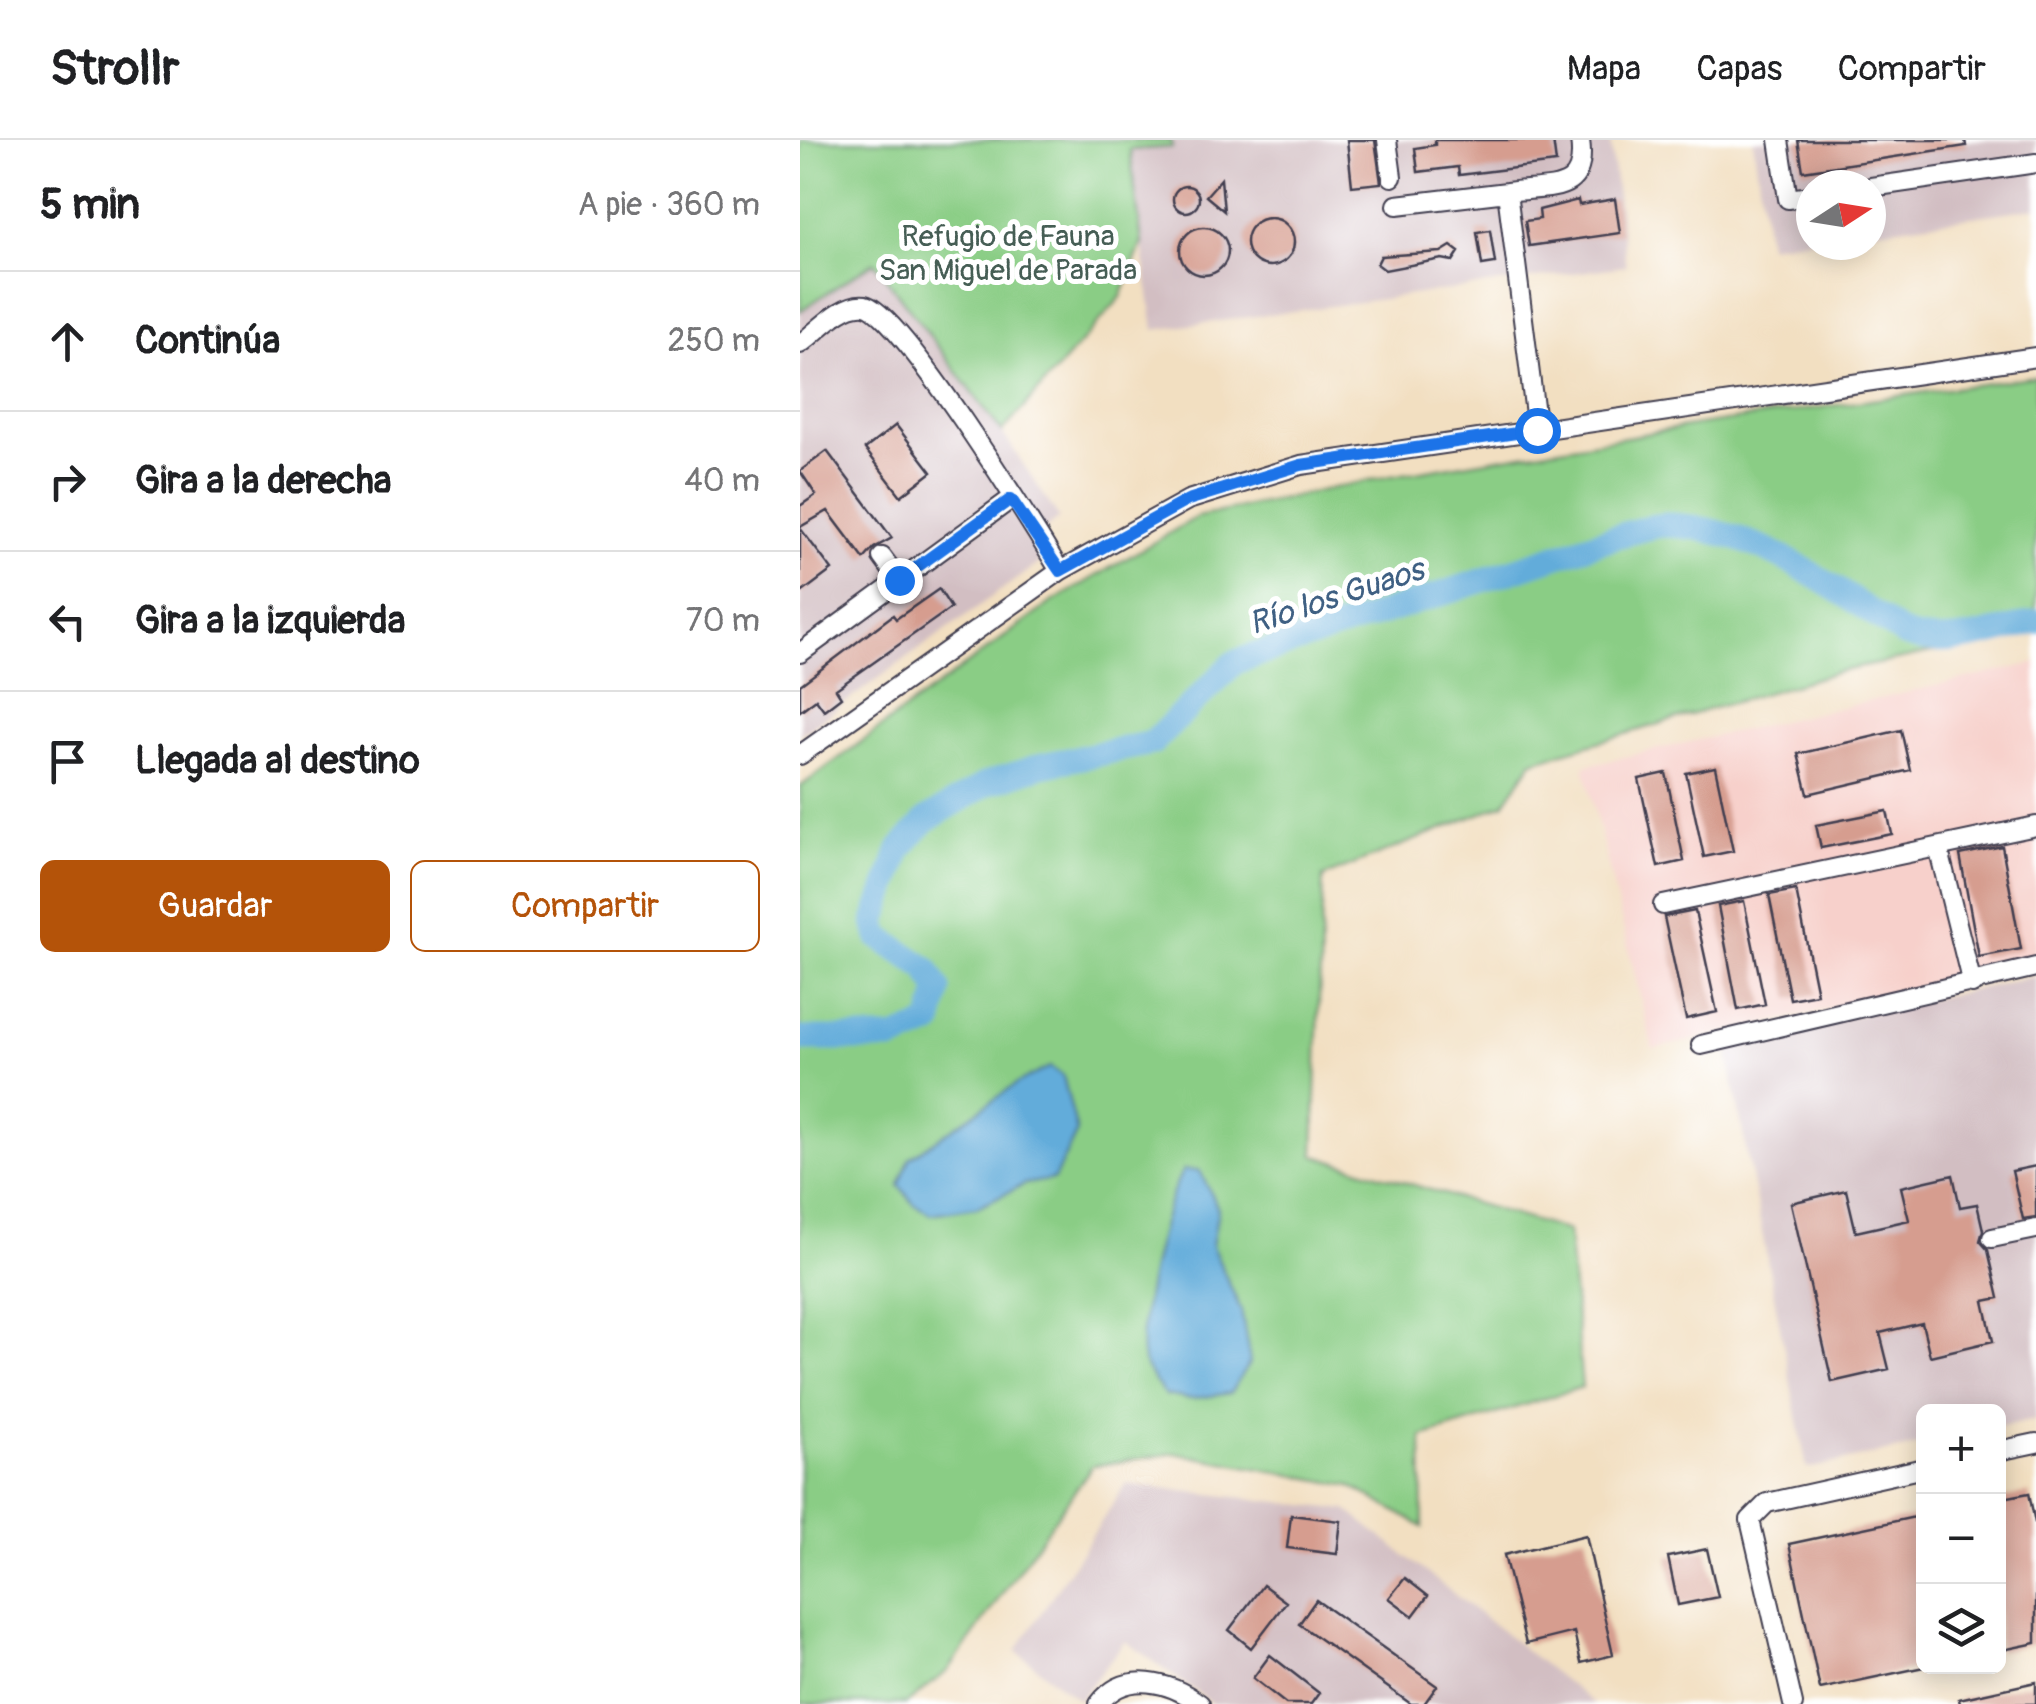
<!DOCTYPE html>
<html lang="es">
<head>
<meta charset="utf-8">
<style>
	:root { --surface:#fff; --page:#f2f2f2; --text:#202124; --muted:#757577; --line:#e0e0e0; --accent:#b45309 }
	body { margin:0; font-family:Pangolin,sans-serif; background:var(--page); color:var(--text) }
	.controls { position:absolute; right:30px; bottom:30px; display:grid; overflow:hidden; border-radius:15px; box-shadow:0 5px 25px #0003 }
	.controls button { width:90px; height:90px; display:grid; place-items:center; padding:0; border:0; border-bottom:2px solid var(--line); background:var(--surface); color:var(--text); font:50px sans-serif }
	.compass { position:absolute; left:996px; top:30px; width:90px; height:90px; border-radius:50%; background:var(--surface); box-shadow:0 5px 25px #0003; rotate:78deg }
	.stop { position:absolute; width:30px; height:30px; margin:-22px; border:8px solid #1a73e8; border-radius:50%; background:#fff }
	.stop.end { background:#1a73e8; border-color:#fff; box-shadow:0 2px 10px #0008 }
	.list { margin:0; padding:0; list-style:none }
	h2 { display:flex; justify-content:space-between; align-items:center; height:130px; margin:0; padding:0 40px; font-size:42px }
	h2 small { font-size:32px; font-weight:400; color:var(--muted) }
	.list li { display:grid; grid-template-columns:65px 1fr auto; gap:30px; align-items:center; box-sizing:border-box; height:140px; padding:0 40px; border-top:2px solid var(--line) }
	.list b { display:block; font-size:38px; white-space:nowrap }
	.list em { font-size:32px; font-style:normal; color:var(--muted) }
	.actions { display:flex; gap:20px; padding:30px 40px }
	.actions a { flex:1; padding:22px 0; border:2px solid var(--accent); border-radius:15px; text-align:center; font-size:35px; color:var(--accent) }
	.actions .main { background:var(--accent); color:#fff }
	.icon { flex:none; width:55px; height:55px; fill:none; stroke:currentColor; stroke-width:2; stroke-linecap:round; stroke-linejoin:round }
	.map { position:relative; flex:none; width:1236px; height:1564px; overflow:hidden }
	header { display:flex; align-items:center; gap:60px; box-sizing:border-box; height:140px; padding:0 50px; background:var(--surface); border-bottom:2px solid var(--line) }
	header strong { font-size:48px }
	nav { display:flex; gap:55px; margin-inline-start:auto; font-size:35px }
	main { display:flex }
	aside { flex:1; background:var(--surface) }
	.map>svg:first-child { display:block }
</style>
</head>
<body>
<header>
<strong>Strollr</strong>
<nav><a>Mapa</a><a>Capas</a><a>Compartir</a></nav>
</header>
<main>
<aside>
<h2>5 min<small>A pie · 360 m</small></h2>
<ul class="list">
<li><svg class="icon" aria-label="ahead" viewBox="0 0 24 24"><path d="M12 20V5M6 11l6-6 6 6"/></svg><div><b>Continúa</b></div><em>250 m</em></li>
<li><svg class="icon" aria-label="right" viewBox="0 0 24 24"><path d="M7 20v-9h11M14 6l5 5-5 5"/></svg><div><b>Gira a la derecha</b></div><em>40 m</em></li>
<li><svg class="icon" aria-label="left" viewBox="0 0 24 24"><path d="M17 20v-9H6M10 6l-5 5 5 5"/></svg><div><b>Gira a la izquierda</b></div><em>70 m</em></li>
<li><svg class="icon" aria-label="arrive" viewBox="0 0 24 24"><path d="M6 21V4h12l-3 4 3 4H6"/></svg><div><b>Llegada al destino</b></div></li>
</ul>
<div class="actions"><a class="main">Guardar</a><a>Compartir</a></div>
</aside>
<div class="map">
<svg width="1236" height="1564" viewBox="0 0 1236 1564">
	<rect width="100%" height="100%" fill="#fff"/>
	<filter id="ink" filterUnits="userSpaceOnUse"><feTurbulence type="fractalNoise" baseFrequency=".01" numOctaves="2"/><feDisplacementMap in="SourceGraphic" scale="20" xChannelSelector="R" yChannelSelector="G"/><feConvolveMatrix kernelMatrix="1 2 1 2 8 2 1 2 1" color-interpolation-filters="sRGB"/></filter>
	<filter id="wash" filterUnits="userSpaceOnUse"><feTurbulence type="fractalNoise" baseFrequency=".0048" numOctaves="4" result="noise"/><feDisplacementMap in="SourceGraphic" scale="40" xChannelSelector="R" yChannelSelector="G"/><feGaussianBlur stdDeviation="2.25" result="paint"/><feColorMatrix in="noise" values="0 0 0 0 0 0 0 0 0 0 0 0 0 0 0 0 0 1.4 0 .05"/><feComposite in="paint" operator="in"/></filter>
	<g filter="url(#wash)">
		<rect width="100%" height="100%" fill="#f2dfc1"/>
		<path fill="#f7d0cb" d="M 1236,523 L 1236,822 L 853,909 L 784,626 Z"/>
		<path fill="#d2bec2" d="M 371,0 L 810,0 L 826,126 L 354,190 L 329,10 L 371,7 Z
			M 953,0 L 1236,0 L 1236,68 L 1071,91 L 1071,45 L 1011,45 L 1011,99 L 968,105 Z
			M 74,122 L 202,292 L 259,378 L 231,400 L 239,423 L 0,595 L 0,171 Z
			M 1236,836 L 1236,1279 L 1199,1287 L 1198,1272 L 1124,1272 L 1123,1304 L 1007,1329 L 926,904 Z
			M 326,1344 L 547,1370 L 794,1564 L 413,1564 L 325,1501 L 279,1560 L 216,1511 Z"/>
		<path fill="#8acd85" stroke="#567860" stroke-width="2.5" d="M 0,0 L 371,0 L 372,7 L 330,10 L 342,103 L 321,157 L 202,292 L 74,122 L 0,171 Z
			M 1236,236 L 1236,492 L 1037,532 L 733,621 L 704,664 L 523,737 L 514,1015 L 768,1091 L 782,1247 L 622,1297 L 623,1387 L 551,1346 L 375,1313 L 292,1326 L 148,1531 L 106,1564 L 0,1564 L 0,647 L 252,462 L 397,377 L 585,337 L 892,286 Z"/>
		<path fill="#62acda" stroke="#42678a" stroke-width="2.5" d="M 250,927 L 263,936 L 277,992 L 254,1039 L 225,1044 L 177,1067 L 131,1074 L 114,1064 L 99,1045 L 110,1018 L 218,943 Z
			M 383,1030 L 400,1031 L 418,1069 L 412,1106 L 441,1170 L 450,1222 L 430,1253 L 390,1259 L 365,1255 C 357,1243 343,1228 342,1214 C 338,1174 364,1064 383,1030 Z"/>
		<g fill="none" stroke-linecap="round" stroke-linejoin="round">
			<path stroke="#62acda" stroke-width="25" d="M 0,899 L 94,899 L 131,884 L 139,850 L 127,829 L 79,797 L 75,782 L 100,709 L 126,680 L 188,643 L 242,625 L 352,603 L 435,522 L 820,395 C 834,392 851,385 866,385 C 956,387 1033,447 1104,495 C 1146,510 1194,492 1236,482"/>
		</g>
		<g id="blocks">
			<path fill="#d69d8f" d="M 547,0 L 575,0 L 581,43 L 552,46 Z
				M 635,0 L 753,0 L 756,23 L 659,35 L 658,27 L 618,32 L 615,8 L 635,5 Z
				M 998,0 L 1165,0 L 1166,6 L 1003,31 Z
				M 421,39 L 424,71 L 406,56 Z
				M373 59a13 13 0 1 1 26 0a13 13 0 1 1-26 0Z
				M 815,59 L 820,93 L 729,106 L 725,81 L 740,79 L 739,70 L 778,60 L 779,65 Z
				M446 102a24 24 0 1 1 48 0a24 24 0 1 1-48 0Z
				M380 111a24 24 0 1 1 48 0a24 24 0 1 1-48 0Z
				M 690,90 L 695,123 L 682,125 L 677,92 Z
				M 651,106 L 659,112 L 653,121 L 642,119 L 585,130 L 577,124 L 581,116 L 641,112 Z
				M 96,285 L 132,332 L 101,356 L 65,309 Z
				M 27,311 L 92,398 L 74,408 L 64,419 L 28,371 L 0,387 L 0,366 L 16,355 L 0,331 Z
				M 0,388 L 32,430 L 0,454 Z
				M 139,449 L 151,468 L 36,549 L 41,557 L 24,570 L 16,559 L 0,571 L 0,545 L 93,475 L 96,479 Z
				M 1101,590 L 1110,630 L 1008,654 L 998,614 Z
				M 915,627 L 933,711 L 904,717 L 886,633 Z
				M 866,633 L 884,721 L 858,727 L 839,639 Z
				M 1087,671 L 1092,694 L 1021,708 L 1016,685 Z
				M 1202,706 L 1221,809 L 1179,817 L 1160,715 Z
				M 996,750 L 1017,854 L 990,859 L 969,755 Z
				M 944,761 L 965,864 L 938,870 L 918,766 Z
				M 895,771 L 917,872 L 886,879 L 864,777 Z
				M 1236,1026 L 1236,1077 L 1223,1079 L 1212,1031 Z
				M 1153,1035 L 1160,1067 L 1177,1064 L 1183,1090 L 1180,1101 L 1188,1110 L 1199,1158 L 1184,1161 L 1193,1201 L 1130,1216 L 1122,1183 L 1080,1193 L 1089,1229 L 1032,1242 L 991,1063 L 1046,1050 L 1056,1092 L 1109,1080 L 1101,1047 Z
				M 1229,1353 L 1236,1388 L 1236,1503 L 1198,1511 L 1198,1359 Z
				M 491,1375 L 541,1381 L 537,1414 L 487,1408 Z
				M 1124,1375 L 1124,1527 L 1020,1549 L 989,1404 Z
				M 786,1395 L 813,1515 L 781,1523 L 774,1492 L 726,1504 L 704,1415 Z
				M 907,1409 L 918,1457 L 878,1465 L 868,1417 Z
				M 605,1438 L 628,1456 L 613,1476 L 589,1458 Z
				M 463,1445 L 486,1462 L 451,1508 L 429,1490 Z
				M 516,1460 L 637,1546 L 624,1564 L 611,1564 L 499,1484 Z
				M 470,1515 L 519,1553 L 511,1564 L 486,1564 L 453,1538 Z
				M 1236,1542 L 1236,1564 L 1160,1564 L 1159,1559 Z"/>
		</g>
	</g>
	<g filter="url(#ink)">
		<use href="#blocks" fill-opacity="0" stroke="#413e4f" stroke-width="2.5"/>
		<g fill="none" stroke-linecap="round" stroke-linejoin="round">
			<g stroke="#413e4f" stroke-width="22">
				<path id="minor" d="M 587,0 L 592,37
					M 979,0 L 988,59 L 1011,56
					M 1071,47 L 1236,23
					M 597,65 L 707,52
					M 0,204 C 17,192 42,162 65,165 C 99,170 236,391 260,431
					M 737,290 L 707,52 C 750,46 788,56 780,0
					M 82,417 L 99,440
					M 0,513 L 211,359
					M 0,615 L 260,431 L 388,360 L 501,325 L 1236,217
					M 1138,707 L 1172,844
					M 863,765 L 1236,686
					M 901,905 L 1236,827
					M 1192,1098 L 1236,1089
					M 1198,1311 L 1236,1303
					M 299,1564 C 325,1529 371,1542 400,1564
					M 993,1564 L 950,1380 L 967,1363 L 1124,1328"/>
			</g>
			<use href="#minor" stroke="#fff" stroke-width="18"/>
		</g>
	</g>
	<g fill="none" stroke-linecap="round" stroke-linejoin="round" filter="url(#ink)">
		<path stroke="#1a73e8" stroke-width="12" d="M 99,440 L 211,359 L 260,431 L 388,360 L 501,325 L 737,290"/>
	</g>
	<g text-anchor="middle" stroke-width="10" stroke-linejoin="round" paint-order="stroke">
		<g font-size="30" fill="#465e55" stroke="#fff">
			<text x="208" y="106">Refugio de Fauna<tspan x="208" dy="34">San Miguel de Parada</tspan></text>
		</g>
		<g font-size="32" font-style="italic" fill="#3f6083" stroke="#fff">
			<text transform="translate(536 456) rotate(-18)" y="11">Río los Guaos</text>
		</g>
	</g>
</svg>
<div class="controls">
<button>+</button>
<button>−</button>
<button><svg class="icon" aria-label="layers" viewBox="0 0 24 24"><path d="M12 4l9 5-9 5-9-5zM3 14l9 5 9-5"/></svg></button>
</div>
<svg class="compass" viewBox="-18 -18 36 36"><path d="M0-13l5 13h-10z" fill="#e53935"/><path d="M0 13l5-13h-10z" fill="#757577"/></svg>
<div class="stop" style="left:737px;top:290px"></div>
<div class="stop end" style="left:99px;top:440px"></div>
</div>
</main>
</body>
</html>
